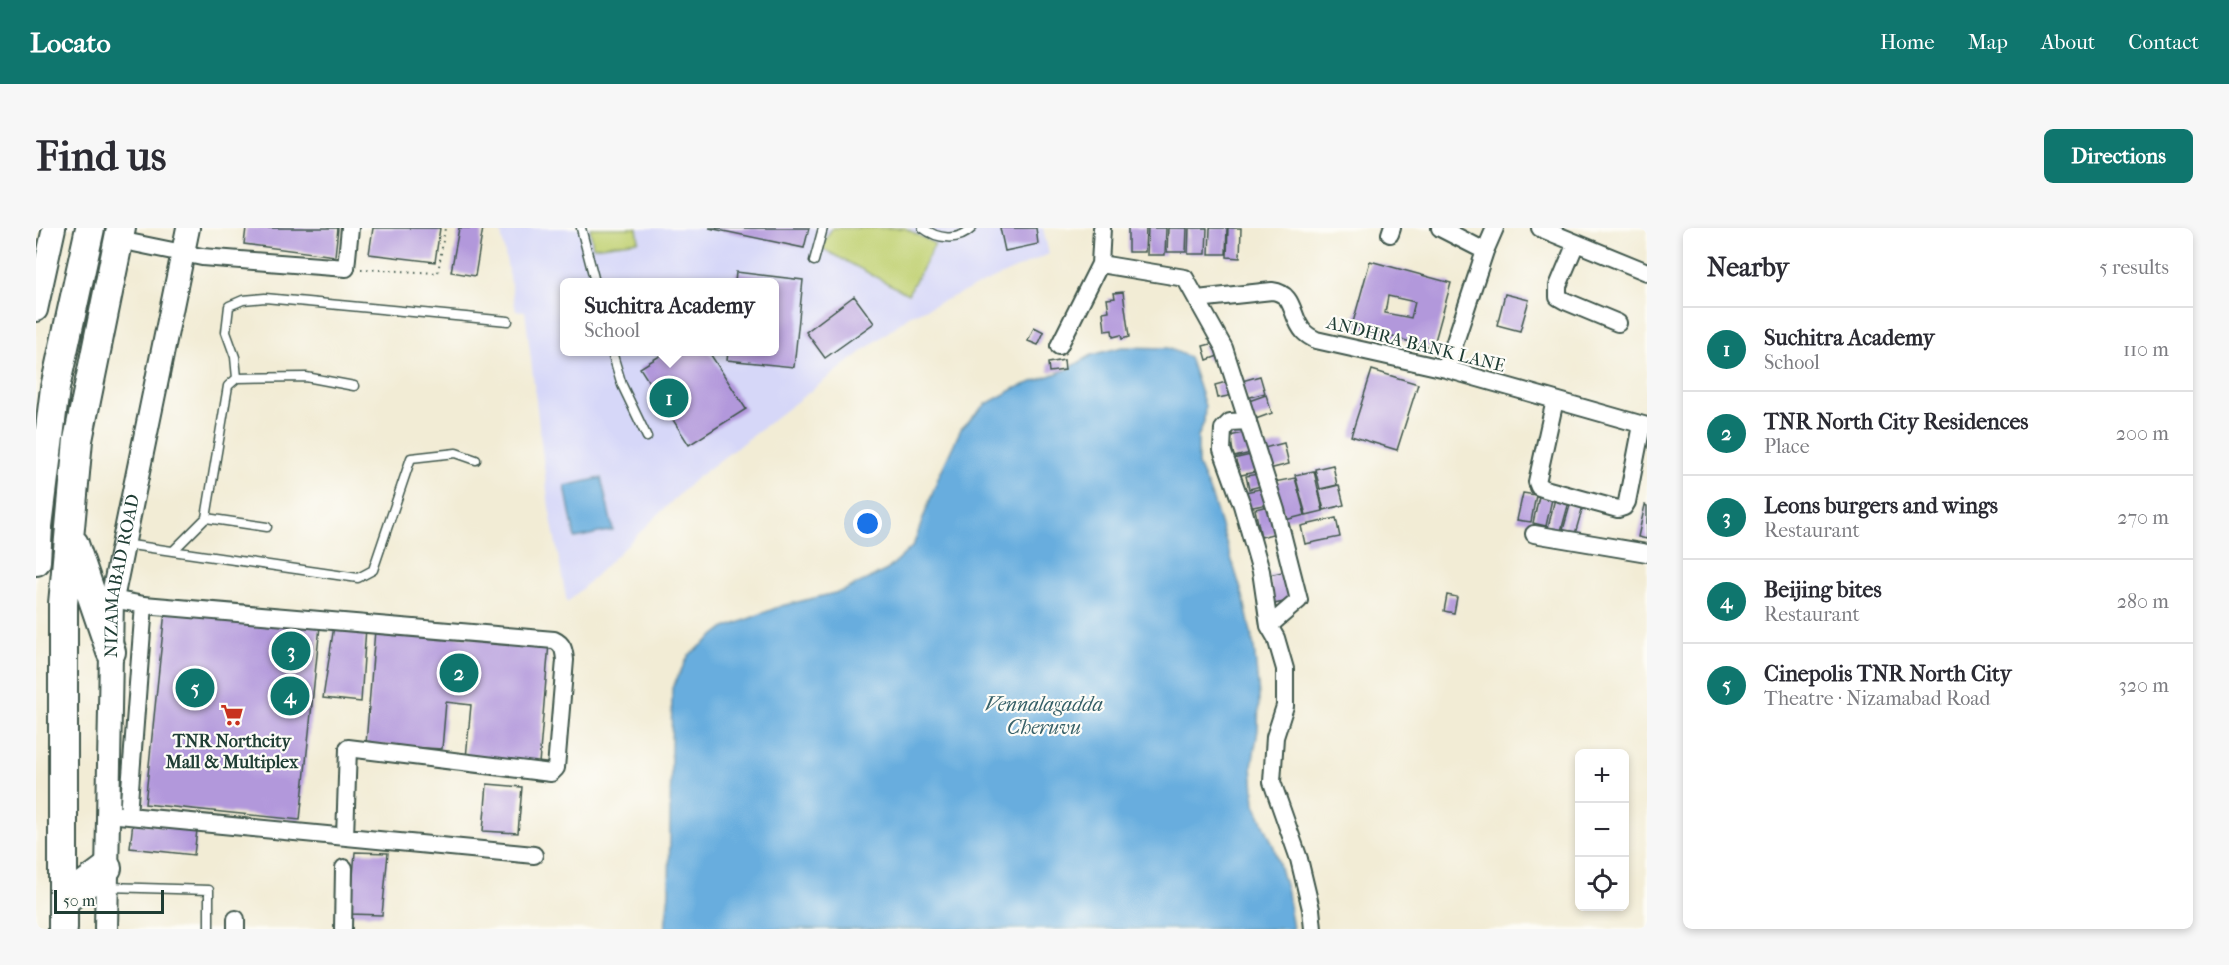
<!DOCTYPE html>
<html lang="en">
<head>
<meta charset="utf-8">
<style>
	:root { --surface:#fff; --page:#f7f7f7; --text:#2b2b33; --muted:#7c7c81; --line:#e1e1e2; --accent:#0f766e }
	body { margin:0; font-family:"IM FELL French Canon",serif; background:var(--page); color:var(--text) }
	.controls { position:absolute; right:18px; bottom:18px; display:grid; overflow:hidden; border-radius:9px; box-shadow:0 3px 9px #0003 }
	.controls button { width:54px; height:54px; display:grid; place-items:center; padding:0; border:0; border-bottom:2px solid var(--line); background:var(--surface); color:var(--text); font:30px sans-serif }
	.scale { position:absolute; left:18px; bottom:15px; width:110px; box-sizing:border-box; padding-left:6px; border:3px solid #1f3d34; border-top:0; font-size:16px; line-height:21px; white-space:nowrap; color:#1f3d34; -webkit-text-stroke:4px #fdfcf7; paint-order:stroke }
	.you { position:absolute; left:832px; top:296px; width:21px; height:21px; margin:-15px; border:4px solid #fff; border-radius:50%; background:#1a73e8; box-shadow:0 0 0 9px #1a73e833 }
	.badge { display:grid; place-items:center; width:39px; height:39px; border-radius:50%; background:var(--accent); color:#fff; font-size:20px; font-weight:700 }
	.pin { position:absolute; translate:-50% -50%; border:3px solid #fff; box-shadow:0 2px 6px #0006 }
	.popup { position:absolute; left:524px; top:50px; width:219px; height:78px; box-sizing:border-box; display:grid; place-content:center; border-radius:9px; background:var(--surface); filter:drop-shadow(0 2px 4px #0005); font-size:20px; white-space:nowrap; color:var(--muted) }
	.popup b { font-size:22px; color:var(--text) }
	.popup::after { content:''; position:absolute; left:50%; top:100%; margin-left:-12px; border:12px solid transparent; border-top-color:var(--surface) }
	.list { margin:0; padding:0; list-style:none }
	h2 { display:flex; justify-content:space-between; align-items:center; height:78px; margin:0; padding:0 24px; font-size:26px }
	h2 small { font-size:20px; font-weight:400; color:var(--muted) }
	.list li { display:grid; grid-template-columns:39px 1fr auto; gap:18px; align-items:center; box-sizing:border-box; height:84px; padding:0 24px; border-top:2px solid var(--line) }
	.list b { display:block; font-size:22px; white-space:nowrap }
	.list p { margin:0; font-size:20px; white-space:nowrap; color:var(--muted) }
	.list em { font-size:20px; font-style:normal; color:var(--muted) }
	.icon { flex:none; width:33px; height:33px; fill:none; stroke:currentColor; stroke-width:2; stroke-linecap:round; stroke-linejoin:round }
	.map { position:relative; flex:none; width:1611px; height:701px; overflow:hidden; border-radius:9px }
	header { display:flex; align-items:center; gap:36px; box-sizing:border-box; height:84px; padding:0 30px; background:var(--accent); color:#fff }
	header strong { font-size:28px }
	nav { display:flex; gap:33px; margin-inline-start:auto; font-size:21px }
	.intro { display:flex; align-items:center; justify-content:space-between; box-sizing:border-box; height:144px; padding:0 36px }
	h1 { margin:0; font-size:42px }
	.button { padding:15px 27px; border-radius:9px; background:var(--accent); color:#fff; font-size:21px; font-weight:700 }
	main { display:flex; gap:36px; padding:0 36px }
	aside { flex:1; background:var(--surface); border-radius:9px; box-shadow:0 3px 9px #0003 }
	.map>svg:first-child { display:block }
</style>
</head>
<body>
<header>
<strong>Locato</strong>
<nav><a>Home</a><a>Map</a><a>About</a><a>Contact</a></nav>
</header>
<div class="intro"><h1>Find us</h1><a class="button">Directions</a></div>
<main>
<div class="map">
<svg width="1611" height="701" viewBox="0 0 1611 701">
	<rect width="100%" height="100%" fill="#fdfcf7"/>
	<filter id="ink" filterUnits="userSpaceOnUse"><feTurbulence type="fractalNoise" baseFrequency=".0167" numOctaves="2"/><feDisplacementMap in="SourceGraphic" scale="12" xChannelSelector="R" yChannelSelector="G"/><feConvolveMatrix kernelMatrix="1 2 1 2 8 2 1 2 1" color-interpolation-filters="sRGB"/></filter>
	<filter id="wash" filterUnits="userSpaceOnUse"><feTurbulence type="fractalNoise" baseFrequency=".008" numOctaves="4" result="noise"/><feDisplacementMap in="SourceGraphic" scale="24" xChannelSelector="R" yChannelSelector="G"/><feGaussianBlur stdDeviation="1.35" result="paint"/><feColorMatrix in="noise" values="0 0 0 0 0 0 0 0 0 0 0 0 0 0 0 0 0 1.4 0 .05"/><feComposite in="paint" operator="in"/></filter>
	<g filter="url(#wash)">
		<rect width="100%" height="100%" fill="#f2ecd5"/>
		<path fill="#d6d7f8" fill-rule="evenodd" d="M 464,0 L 1007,0 L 1013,26 L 873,88 L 658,252 L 531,375 L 513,279 L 489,83 L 480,83 ZM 528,54 L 738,54 L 738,124 L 528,124 Z"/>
		<path fill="#c1d173" stroke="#708754" stroke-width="1.5" d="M 554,0 L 601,0 L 603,13 L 557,19 Z
			M 796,0 L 869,0 L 899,16 L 872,66 L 785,20 Z"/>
		<path fill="#67adde" stroke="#437589" stroke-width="1.5" d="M 1086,119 L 1132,120 L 1153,129 L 1169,178 L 1168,194 L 1162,209 L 1162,237 L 1176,269 L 1207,368 L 1218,418 L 1223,468 L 1222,502 L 1216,538 L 1219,576 L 1238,619 L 1251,664 L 1257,701 L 629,701 L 633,665 L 636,460 L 653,427 L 687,401 L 745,378 L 807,363 L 851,342 L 877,318 L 902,250 L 925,201 L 950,176 L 980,160 L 1030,142 L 1056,127 Z
			M 565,250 L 577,302 L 539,310 L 529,258 Z"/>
		<g id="blocks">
			<path fill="#b298db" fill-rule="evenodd" d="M 210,0 L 302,0 L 299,28 L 208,16 Z
				M 337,0 L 404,0 L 399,34 L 333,26 Z
				M 423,0 L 447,0 L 439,48 L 415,44 Z
				M 673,0 L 773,0 L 768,20 Z
				M 964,0 L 1000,0 L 1002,16 L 969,23 Z
				M 1092,0 L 1110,0 L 1109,24 L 1092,24 Z
				M 1112,0 L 1130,0 L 1129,27 L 1111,27 Z
				M 1132,0 L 1151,0 L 1150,24 L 1131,24 Z
				M 1153,0 L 1171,0 L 1170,26 L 1152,26 Z
				M 1174,0 L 1191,0 L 1190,26 L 1173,26 Z
				M 1192,0 L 1205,0 L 1204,30 L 1191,29 Z
				M 1334,33 L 1415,55 L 1397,120 L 1316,98 ZM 1352,68 L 1379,74 L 1375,90 L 1349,85 Z
				M 700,44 L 767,52 L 758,139 L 691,132 L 692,124 L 738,124 L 738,54 L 699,54 Z
				M 1087,64 L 1093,109 L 1086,111 L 1085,107 L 1077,109 L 1076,102 L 1069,103 L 1067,84 L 1073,83 L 1071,71 L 1079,70 L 1078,65 Z
				M 1469,66 L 1493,72 L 1484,103 L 1461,97 Z
				M 818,68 L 838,95 L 789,130 L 770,104 Z
				M 998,99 L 1008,104 L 1002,117 L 992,113 Z
				M 1182,114 L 1185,127 L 1171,132 L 1167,118 Z
				M 630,124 L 673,124 L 710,181 L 653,217 L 604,140 Z
				M 1028,132 L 1029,142 L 1013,144 L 1012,135 Z
				M 1336,142 L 1382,156 L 1361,222 L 1315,208 Z
				M 1224,148 L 1229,165 L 1211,170 L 1206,153 Z
				M 1194,153 L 1197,167 L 1182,170 L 1179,157 Z
				M 1230,167 L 1236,185 L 1217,192 L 1210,174 Z
				M 1211,204 L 1215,225 L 1198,229 L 1194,208 Z
				M 1248,215 L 1253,236 L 1233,241 L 1228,220 Z
				M 1219,226 L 1223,243 L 1201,248 L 1197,231 Z
				M 1297,237 L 1301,257 L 1284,261 L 1279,241 Z
				M 1278,243 L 1287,283 L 1270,287 L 1259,247 Z
				M 1222,246 L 1225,258 L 1213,261 L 1210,248 Z
				M 1259,250 L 1269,287 L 1249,292 L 1238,254 Z
				M 1303,257 L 1308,277 L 1288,282 L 1283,262 Z
				M 1229,260 L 1232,276 L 1212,280 L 1209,264 Z
				M 1487,265 L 1500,267 L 1495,294 L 1481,292 Z
				M 1503,268 L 1516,271 L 1510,298 L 1497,295 Z
				M 1519,270 L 1533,274 L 1525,303 L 1512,300 Z
				M 1535,274 L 1547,278 L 1539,306 L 1527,302 Z
				M 1609,277 L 1611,278 L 1611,311 L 1602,309 Z
				M 1233,278 L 1240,305 L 1225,309 L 1219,281 Z
				M 1300,290 L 1304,309 L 1269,316 L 1265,298 Z
				M 1251,343 L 1257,372 L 1238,376 L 1233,347 Z
				M 1411,367 L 1421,369 L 1418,385 L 1408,383 Z
				M 129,383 L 284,398 L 264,592 L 109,576 Z
				M 298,398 L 330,399 L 325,474 L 287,470 Z
				M 339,402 L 513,415 L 503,536 L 430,530 L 435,477 L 410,474 L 406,521 L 330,516 Z
				M 451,556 L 486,559 L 482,605 L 447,603 Z
				M 97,594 L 161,602 L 158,627 L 94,620 Z
				M 319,624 L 352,625 L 346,687 L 314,686 Z"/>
		</g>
	</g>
	<g filter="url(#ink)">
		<use href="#blocks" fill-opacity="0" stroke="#3f574c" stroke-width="1.5"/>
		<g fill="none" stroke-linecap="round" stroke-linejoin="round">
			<g stroke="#3f574c" stroke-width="11">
				<path id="lane" d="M 545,0 L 559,54
					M 887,0 C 901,11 922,14 936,0
					M 778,33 L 787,0
					M 576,124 L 586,157 L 611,209
					M 201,150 L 199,129 L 190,104 L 193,78 L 207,72 L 229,70 L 472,93
					M 170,290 L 231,299
					M 88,316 L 322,350 L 337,342 L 375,230 L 420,225 L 440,232
					M 137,323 L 170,290 L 192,158 L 201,150 L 270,149 L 318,158
					M 72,659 L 173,662 L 173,701"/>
			</g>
			<g stroke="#3f574c" stroke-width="20">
				<path id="street" d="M 1066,0 L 1064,36 L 1149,50 L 1188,120 L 1240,282 L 1263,372 L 1233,398
					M 1404,0 L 1449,23
					M 1504,0 L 1611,44
					M 1354,6 L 1356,0
					M 83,12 L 166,29 L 310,40 L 314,0
					M 1540,15 L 1522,58 L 1522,69 L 1529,73 L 1582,95
					M 1161,71 L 1236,63 C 1260,66 1254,89 1268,104 C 1271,107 1276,110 1280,112 L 1410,141 L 1611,198
					M 1023,118 L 1064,36
					M 1410,141 L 1449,23 L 1459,0
					M 1519,172 L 1501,254 L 1503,259 L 1509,261 L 1582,281 L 1588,279 L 1591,274 L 1606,197
					M 1212,193 L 1194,194 L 1187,201 L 1186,222 L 1206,277 L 1225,343 L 1233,398 L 1240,410 L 1249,441 L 1249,478 L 1239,509 L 1236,554 L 1263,631 L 1275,681 L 1277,701
					M 1498,306 L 1611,325
					M 76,371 L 108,377 L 518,412 C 527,416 528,422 529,432 L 520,540 L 515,545 L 312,520 L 309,609
					M 72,586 L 498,627
					M 92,587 L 108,377
					M 200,701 L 200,691
					M 307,701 L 308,640"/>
			</g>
			<g stroke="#3f574c" stroke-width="26">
				<g id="secondary">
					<path d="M 0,82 L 18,0"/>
					<path id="s1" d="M 70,701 L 76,371 L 152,0"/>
				</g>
			</g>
			<g stroke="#3f574c" stroke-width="32">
				<path id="highway" d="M 38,316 L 75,424
					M 0,333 L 2,298 L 19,160 L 54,0
					M 27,673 L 71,640
					M 27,701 L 27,376 L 42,212 L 85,0"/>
			</g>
			<path stroke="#3f574c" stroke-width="2" stroke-dasharray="1.5 4.5" stroke-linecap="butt" d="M 325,41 L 402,45 L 409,0"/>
			<use href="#lane" stroke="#fff" stroke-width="8"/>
			<use href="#street" stroke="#fff" stroke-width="16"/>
			<use href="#secondary" stroke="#fff" stroke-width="22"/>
			<use href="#highway" stroke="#fff" stroke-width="28"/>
		</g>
	</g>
	<defs>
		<g id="supermarket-bare" transform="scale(1.8)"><path d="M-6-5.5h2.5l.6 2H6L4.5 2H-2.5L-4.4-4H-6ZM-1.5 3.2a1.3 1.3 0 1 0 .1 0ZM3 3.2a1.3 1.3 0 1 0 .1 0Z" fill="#c8321e" stroke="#fdfcf7" stroke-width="2.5" paint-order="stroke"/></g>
	</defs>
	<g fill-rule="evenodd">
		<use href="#supermarket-bare" x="196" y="487"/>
	</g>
	<g text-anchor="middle" stroke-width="4.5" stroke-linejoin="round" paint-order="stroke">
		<g font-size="18" fill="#1f3d34" stroke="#fdfcf7">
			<text transform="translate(1380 116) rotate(14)" y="6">ANDHRA BANK LANE</text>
			<text dy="6" stroke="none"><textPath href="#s1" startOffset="354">NIZAMABAD ROAD</textPath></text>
		</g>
		<g font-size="18" font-weight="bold" fill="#1f3d34" stroke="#fdfcf7">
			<text x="196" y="519">TNR Northcity<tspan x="196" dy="21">Mall &amp; Multiplex</tspan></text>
		</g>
		<g font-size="20" font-style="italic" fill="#355f67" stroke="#fdfcf7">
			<text x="1008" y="483">Vennalagadda<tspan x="1008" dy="23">Cheruvu</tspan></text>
		</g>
	</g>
</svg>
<div class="controls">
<button>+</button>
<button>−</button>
<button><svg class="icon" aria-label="locate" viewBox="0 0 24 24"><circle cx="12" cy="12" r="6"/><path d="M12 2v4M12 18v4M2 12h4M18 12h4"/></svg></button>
</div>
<div class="scale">50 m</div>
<div class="you"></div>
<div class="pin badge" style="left:633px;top:170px">1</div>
<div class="popup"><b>Suchitra Academy</b>School</div>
<div class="pin badge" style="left:423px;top:445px">2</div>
<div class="pin badge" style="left:255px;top:423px">3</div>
<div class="pin badge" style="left:254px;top:468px">4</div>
<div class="pin badge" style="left:159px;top:460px">5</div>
</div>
<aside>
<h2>Nearby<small>5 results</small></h2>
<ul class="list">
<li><span class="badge">1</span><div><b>Suchitra Academy</b><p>School</p></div><em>110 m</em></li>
<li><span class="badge">2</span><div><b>TNR North City Residences</b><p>Place</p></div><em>200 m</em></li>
<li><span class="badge">3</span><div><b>Leons burgers and wings</b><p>Restaurant</p></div><em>270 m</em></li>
<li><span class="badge">4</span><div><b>Beijing bites</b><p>Restaurant</p></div><em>280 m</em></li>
<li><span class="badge">5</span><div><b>Cinepolis TNR North City</b><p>Theatre · Nizamabad Road</p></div><em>320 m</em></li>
</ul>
</aside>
</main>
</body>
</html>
